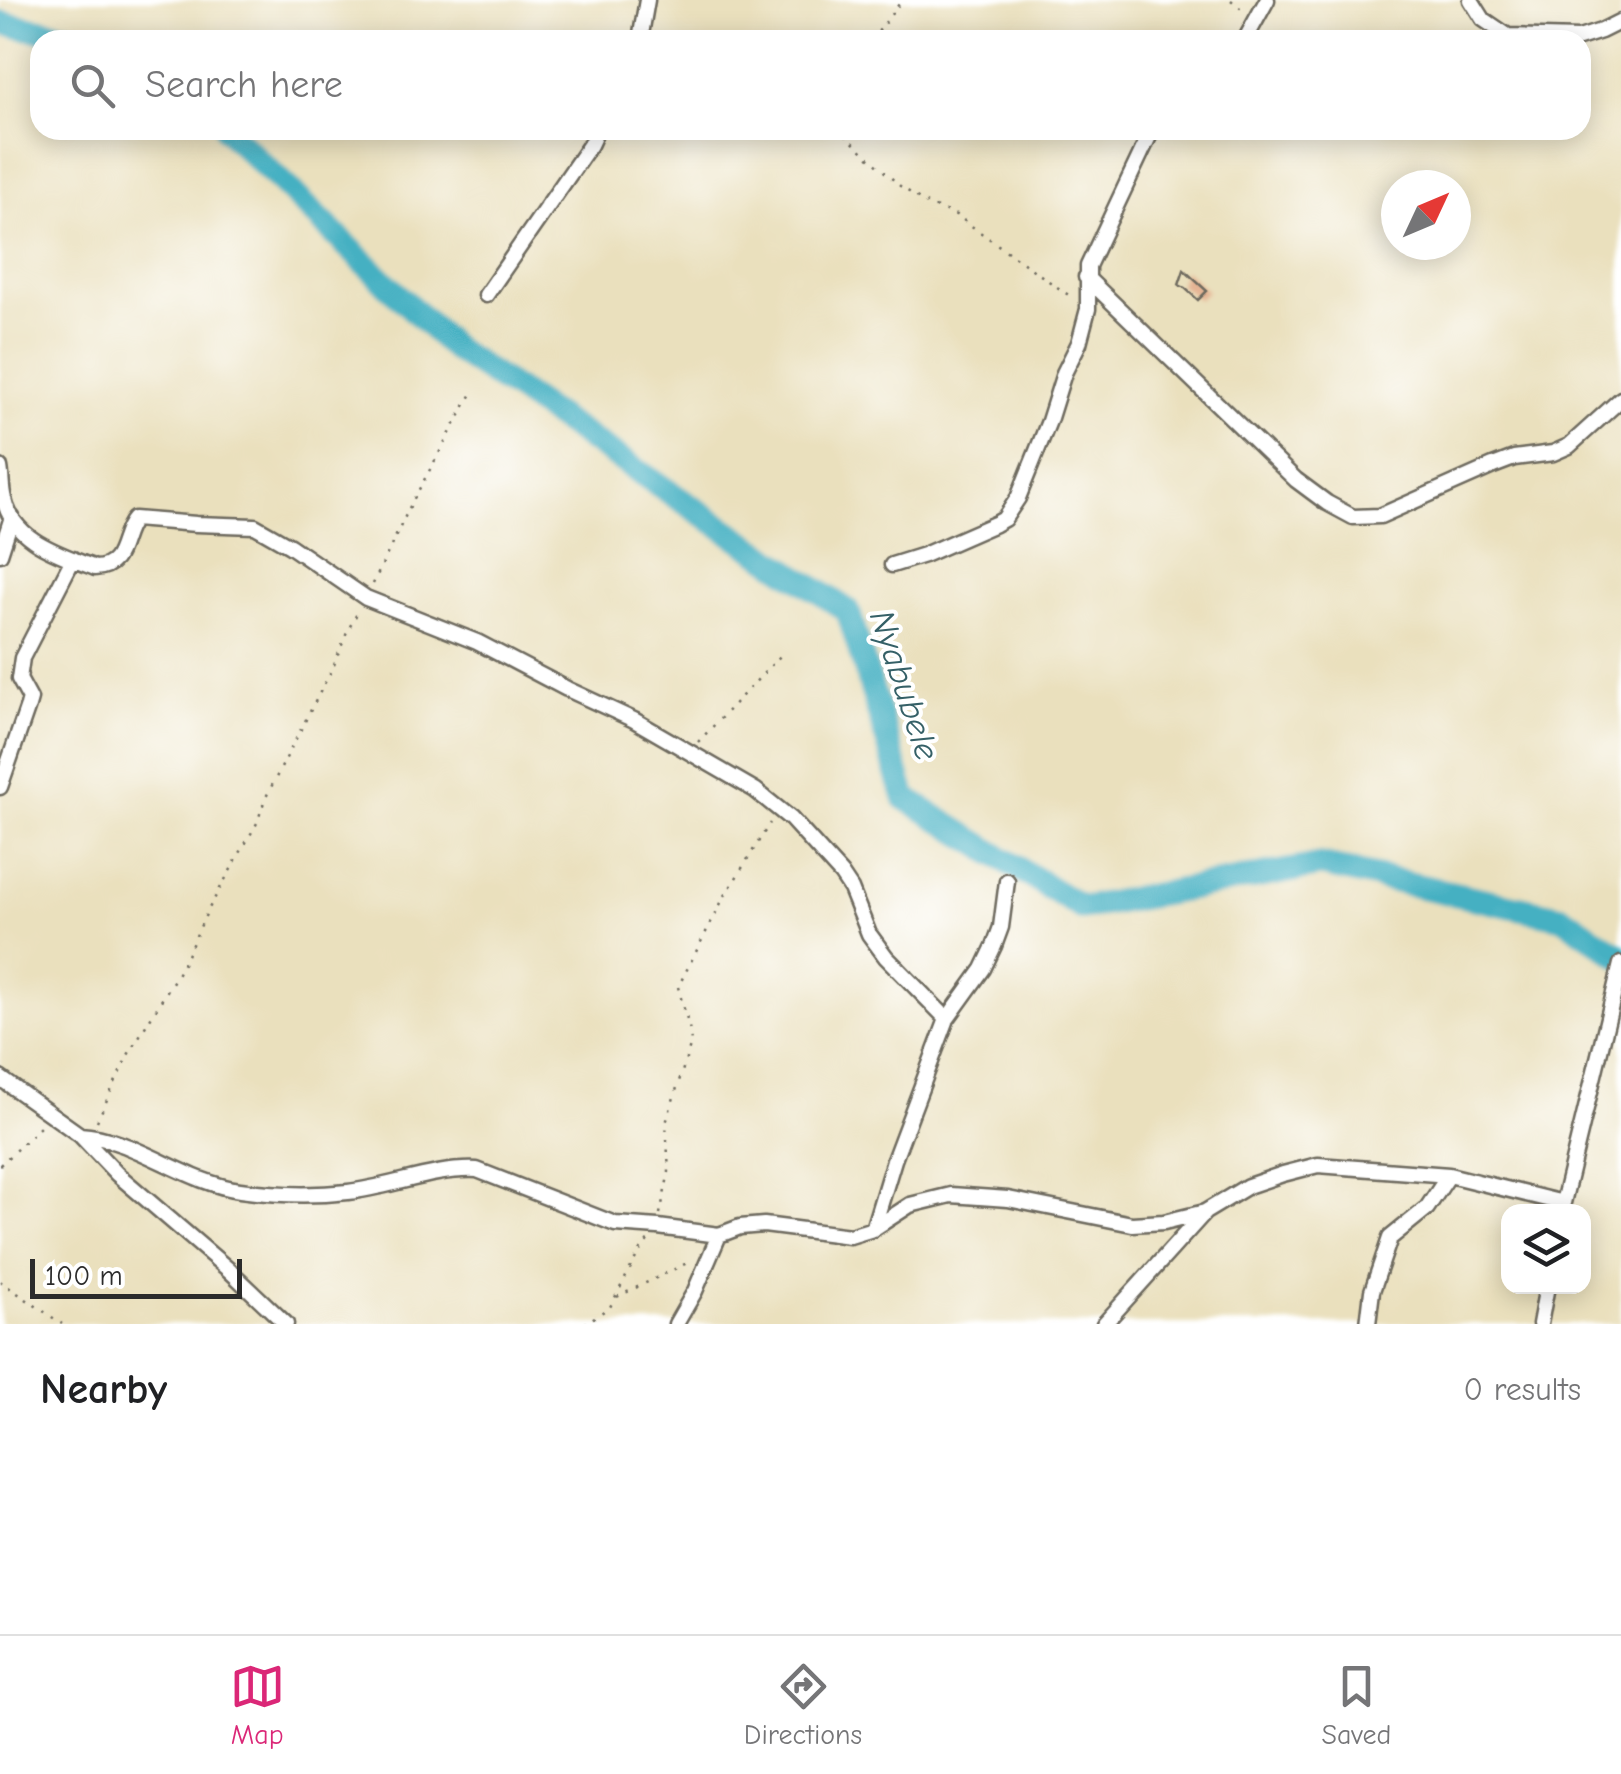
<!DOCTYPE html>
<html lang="en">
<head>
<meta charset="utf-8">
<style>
	:root { --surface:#fff; --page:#f2f2f2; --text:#202124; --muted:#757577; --line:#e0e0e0; --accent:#db2777 }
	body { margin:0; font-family:"Comic Neue",sans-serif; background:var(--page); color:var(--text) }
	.controls { position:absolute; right:30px; bottom:30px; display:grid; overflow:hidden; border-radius:20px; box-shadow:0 5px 25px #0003 }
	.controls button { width:90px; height:90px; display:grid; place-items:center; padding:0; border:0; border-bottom:2px solid var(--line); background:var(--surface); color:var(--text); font:50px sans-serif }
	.compass { position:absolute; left:1381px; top:170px; width:90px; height:90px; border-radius:50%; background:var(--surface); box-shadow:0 5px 25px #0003; rotate:46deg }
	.scale { position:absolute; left:30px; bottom:25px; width:212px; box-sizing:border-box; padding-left:10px; border:5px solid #2b2b2b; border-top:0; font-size:28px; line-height:35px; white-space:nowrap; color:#2b2b2b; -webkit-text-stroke:8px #fff; paint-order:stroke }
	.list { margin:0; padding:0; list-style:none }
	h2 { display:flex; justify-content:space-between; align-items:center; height:130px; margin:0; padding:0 40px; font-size:42px }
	h2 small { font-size:32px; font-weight:400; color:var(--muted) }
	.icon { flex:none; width:55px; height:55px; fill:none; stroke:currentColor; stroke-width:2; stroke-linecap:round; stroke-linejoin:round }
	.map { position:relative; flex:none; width:1621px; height:1324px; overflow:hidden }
	.search { position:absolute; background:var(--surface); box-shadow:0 5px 25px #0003; left:30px; right:30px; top:30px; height:110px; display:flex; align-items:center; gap:25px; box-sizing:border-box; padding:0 35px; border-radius:30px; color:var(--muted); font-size:38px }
	.sheet { height:310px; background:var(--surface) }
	nav { display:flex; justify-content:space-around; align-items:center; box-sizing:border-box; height:140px; border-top:2px solid var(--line); background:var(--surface); font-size:28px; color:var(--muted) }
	nav a { display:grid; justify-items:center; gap:5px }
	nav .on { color:var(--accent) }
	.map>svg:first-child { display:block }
</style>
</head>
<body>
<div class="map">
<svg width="1621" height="1324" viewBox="0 0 1621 1324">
	<rect width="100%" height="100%" fill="#fff"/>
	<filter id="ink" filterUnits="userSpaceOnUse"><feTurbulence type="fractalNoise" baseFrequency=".01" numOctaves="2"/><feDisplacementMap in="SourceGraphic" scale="20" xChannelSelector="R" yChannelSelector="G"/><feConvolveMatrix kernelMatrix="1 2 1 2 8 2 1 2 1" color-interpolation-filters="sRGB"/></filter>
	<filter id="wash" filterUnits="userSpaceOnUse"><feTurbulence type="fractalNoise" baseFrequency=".0048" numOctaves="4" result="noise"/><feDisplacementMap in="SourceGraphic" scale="40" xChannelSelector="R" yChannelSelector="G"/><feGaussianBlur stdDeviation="2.25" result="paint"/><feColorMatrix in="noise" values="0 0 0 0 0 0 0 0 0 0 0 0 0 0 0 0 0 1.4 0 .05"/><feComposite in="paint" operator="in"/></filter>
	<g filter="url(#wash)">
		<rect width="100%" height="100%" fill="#eae0bd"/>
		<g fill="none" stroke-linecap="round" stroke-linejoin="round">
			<path stroke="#44b0c2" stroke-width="25" d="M 0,23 L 94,40
				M 227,130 L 453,348 L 848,611 L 905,798 L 1082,908 L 1321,865 L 1563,917 L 1621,957"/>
		</g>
		<g id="blocks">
			<path fill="#e5b494" d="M 1184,270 L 1207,291 L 1198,300 L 1185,288 L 1179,285 Z"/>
		</g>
	</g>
	<g filter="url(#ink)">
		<use href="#blocks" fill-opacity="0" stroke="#6e6a5e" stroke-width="2.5"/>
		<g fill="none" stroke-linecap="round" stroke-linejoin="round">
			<g stroke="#6e6a5e" stroke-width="19">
				<path id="minor" d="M 1471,0 L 1483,19 L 1508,36 L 1579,38 L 1601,31 L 1621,21
					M 640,40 L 647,0
					M 1245,40 L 1267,0
					M 1086,277 L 1296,480 L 1327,503 L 1353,517 L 1380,516 L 1493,466 L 1514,458 L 1553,453 L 1569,446 L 1621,399
					M 486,295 L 590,145 L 597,130
					M 0,467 C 2,477 1,489 4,499 C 13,541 60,554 95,568 C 126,567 119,535 134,519 L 196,524 L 255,526 L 290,546 L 366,598 L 477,642 L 567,689 L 634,720 L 755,790 L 791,819 L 841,874 L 851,889 L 869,934 L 886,957 L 947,1019
					M 0,554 L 12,517
					M 892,565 L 924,555 L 995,524 L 1004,519 L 1018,498 L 1049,421 L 1064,373 L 1079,343 L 1088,309 L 1088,266 L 1152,130
					M 0,787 L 28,706 L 30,699 L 19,679 L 22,658 L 73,559
					M 0,1078 L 80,1135 L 117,1174 L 229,1270 L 286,1324
					M 80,1135 C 132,1137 186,1183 240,1190 C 276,1195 312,1196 348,1192 C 392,1187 433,1168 477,1170 L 615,1224 L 658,1227 L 719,1235 L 740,1227 L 764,1225 L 850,1236 L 873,1229 L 910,1205 L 951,1195 L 1008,1199 L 1132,1224 L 1164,1222 L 1205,1212
					M 1561,1211 L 1621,964
					M 873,1229 L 894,1160 L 947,1019 L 983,969 L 994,946 L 1001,927 L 1007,881
					M 676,1324 L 695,1291 L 719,1235
					M 1104,1324 L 1205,1212 L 1248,1186 L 1283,1174 L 1318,1165 L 1449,1175 L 1563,1203
					M 1368,1324 L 1372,1291 L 1390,1238 L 1427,1208 L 1449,1175
					M 1540,1324 L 1547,1286"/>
			</g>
			<path stroke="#6e6a5e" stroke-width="2.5" stroke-dasharray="2.5 8" stroke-linecap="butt" d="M 1231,0 L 1245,12
				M 872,40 L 902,0
				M 836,130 L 845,135 L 900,186 L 927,204 L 956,215 L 1074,299
				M 373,584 L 412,502 L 474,390
				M 698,742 L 784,652
				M 97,1121 L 128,1055 L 181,968 L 208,910 L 257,823 L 265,799 L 334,665 L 348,630 L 360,608
				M 0,1165 L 42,1125
				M 660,1214 L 669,1172 L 666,1123 L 691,1043 L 690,1031 L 678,987 L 723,899 L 770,823
				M 0,1281 L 62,1324
				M 617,1297 L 691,1261
				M 584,1324 L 610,1307 L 638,1254 L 649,1239"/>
			<use href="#minor" stroke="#fff" stroke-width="14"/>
		</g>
	</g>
	<g text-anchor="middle" stroke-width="8" stroke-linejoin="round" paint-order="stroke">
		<g font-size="35" font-style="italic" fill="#356067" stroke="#fff">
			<text transform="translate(905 685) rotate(72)" y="12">Nyabubele</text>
		</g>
	</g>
</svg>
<div class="controls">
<button><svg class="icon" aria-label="layers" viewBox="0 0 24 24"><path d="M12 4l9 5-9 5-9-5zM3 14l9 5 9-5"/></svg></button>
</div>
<svg class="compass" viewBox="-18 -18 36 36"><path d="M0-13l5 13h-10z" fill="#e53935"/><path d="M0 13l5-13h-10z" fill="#757577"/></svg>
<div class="scale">100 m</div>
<div class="search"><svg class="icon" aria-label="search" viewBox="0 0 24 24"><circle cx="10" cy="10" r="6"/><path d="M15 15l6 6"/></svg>Search here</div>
</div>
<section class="sheet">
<h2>Nearby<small>0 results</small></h2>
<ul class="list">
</ul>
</section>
<nav>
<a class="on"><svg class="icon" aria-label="map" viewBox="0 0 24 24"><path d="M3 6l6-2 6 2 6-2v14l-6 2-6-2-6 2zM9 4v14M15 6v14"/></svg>Map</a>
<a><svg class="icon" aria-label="directions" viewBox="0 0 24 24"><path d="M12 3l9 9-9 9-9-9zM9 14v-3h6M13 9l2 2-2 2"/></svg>Directions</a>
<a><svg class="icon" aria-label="saved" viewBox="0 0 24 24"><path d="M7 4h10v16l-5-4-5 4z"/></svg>Saved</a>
</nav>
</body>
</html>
